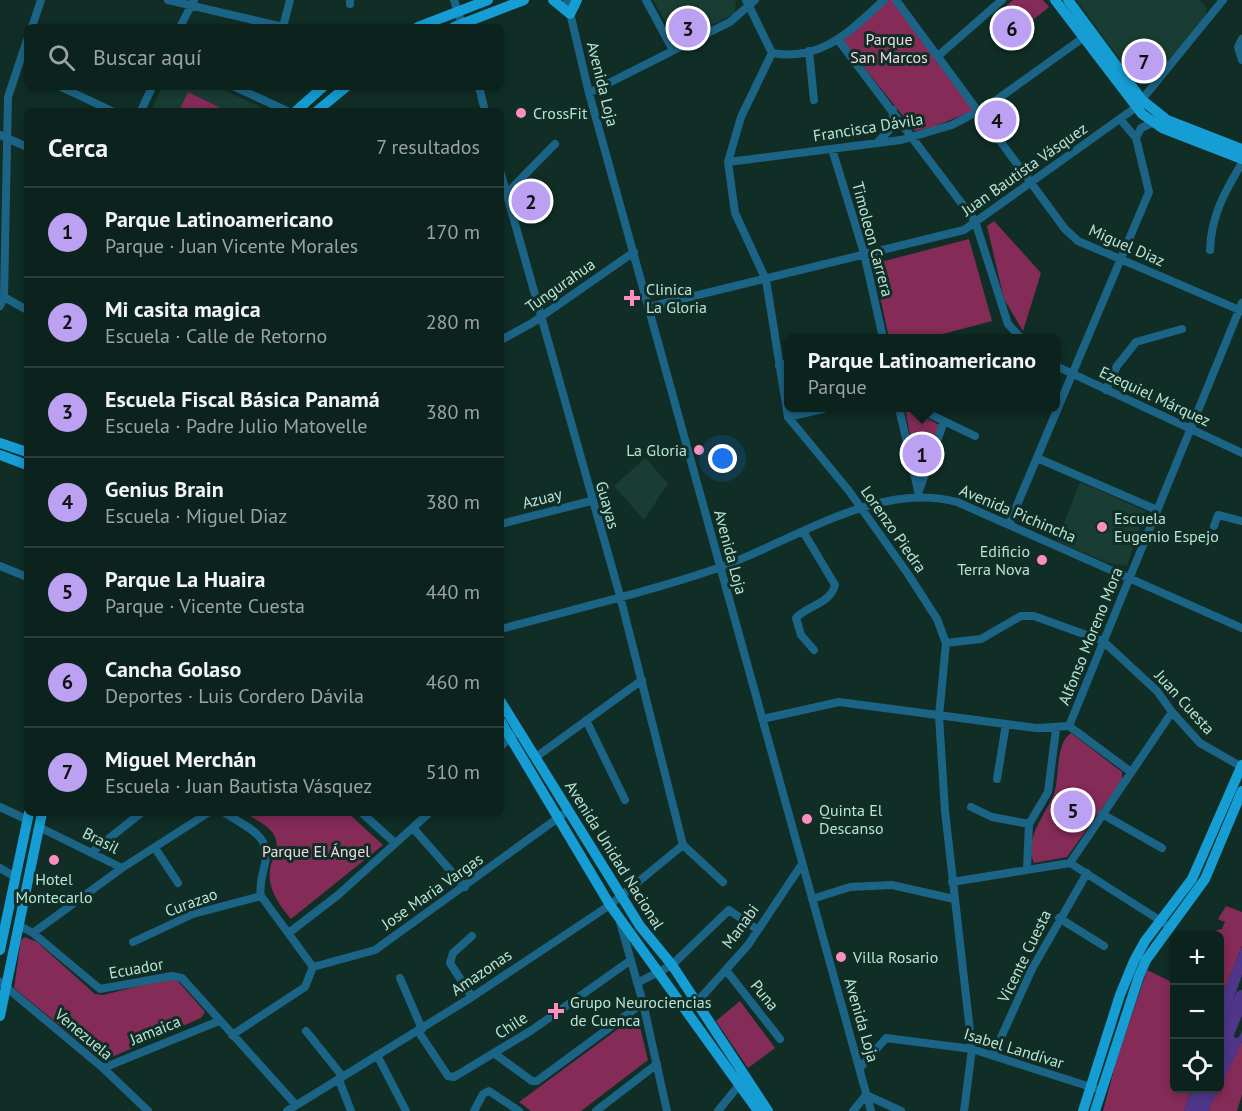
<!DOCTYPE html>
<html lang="es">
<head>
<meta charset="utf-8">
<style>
	:root { --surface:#0c221c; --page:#1a2f29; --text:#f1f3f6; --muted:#9aa4a3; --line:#2c3f3b; --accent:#bca0f2 }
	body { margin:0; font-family:"PT Sans",sans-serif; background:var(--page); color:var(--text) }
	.controls { position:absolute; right:18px; bottom:18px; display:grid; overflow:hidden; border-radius:9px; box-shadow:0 3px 9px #0003 }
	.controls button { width:54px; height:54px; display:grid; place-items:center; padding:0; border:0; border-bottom:2px solid var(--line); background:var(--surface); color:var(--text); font:30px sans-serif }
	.you { position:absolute; left:723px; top:459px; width:21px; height:21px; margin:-15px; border:4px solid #fff; border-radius:50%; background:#1a73e8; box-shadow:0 0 0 9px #1a73e833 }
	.badge { display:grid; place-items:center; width:39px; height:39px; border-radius:50%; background:var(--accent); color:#111; font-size:20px; font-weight:700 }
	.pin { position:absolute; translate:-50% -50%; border:3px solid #fff; box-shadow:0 2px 6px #0006 }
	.popup { position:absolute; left:784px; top:334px; width:276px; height:78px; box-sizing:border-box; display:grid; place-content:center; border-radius:9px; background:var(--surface); filter:drop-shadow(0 2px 4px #0005); font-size:20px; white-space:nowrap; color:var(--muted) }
	.popup b { font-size:22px; color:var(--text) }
	.popup::after { content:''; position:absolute; left:50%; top:100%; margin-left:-12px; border:12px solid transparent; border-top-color:var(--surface) }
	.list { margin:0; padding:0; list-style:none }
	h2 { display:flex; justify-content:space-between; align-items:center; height:78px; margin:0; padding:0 24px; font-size:26px }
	h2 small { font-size:20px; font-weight:400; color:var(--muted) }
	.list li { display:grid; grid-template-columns:39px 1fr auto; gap:18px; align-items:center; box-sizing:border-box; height:90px; padding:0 24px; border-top:2px solid var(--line) }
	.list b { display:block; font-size:22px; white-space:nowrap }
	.list p { margin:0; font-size:20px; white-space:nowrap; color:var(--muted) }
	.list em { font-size:20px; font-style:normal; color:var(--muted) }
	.icon { flex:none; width:33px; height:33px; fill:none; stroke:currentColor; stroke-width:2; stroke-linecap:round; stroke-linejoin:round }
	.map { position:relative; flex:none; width:1242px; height:1111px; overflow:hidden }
	.search { position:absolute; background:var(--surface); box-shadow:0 3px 9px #0003; left:24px; top:24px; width:480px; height:66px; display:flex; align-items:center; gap:15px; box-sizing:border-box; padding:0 21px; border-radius:9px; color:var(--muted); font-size:22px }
	.panel { position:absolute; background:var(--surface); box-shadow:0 3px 9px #0003; left:24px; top:108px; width:480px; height:708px; border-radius:9px }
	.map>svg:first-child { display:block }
</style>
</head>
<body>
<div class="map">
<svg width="1242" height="1111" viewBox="0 0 1242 1111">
	<rect width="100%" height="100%" fill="#102e26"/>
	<path fill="#193c33" d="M 653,0 L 736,0 L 735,13 L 678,44 Z
		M 1076,0 L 1200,0 L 1207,8 L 1205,16 L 1150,82 L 1143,84 L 1136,81 Z
		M 162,87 L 218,87 L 269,111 L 151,111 Z
		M 645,458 L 668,483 L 644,520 L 614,486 Z
		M 1080,482 L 1146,511 L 1127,566 L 1108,563 L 1057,541 Z"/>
	<path fill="#842b57" d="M 889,0 L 894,0 L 975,110 L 933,127 L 915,131 L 843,41 Z
		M 1013,0 L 1043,0 L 1049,7 L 1009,39 L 992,17 Z
		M 188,92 L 227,111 L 179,111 Z
		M 994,221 L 1041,273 L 1023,331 L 1004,299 L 987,226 Z
		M 969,239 L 992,321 L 928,338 L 889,338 L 873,264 Z
		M 905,408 L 940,425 L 919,482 Z
		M 1071,733 L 1122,772 L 1122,780 L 1067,857 L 1034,863 C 1023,839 1046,814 1054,794 C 1060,776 1055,744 1071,733 Z
		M 246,813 L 348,813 L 383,845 L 291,919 C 279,905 267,888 270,869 C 272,857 280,849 275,837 C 271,826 254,819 246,813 Z
		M 1226,906 L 1242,912 L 1242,946 L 1220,1001 L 1220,936 L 1209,936 L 1211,932 L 1222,929 L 1225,922 L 1218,919 Z
		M 25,937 L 37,942 L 95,994 L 103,995 L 171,978 L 177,980 L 205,1012 L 201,1018 L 103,1061 L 14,988 L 21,940 Z
		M 1147,970 L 1174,983 L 1174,1088 L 1192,1089 L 1184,1111 L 1103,1111 L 1116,1062 Z
		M 740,1001 L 775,1048 L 748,1068 L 716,1021 Z
		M 637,1015 L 648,1060 L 581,1111 L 531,1111 L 519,1102 Z
		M 1242,1041 L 1242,1095 L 1237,1111 L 1208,1111 Z"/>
	<path fill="#4f368a" d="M 1242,946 L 1242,975 L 1225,1023 L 1235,1038 L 1239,1037 L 1242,1031 L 1242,1041 L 1220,1088 L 1220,1001 Z
		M 1192,1089 L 1219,1089 L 1208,1111 L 1184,1111 Z"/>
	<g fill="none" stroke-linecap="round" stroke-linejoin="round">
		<path stroke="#4f368a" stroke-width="14" d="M 1220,1051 L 1242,997"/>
		<path stroke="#1c6486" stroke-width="8" d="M 168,0 L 283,27 L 290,0
			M 454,0 L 463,27
			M 567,0 L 589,93 L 871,1111
			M 646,0 L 673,50
			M 746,0 L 772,53 L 741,117 L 728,162 L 735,213 L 766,280 L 788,417 L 849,491 L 908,574 L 937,619 L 946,643 L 939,716 L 945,811 L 972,1049 L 964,1111
			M 896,0 L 1065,229 L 1078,241 L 1242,311
			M 350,4 L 350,0
			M 32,27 L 41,0
			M 180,27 L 194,0
			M 1242,39 L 1238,47 L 1242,60
			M 839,41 L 975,221 L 1008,324 L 1021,338
			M 809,51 L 814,100
			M 772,53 C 822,62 851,30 884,0
			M 938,56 L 1002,0
			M 61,87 L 112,111
			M 235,87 L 287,111
			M 479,87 L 485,111
			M 589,93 L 730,22 L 755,0
			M 141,111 L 152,87
			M 0,135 L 27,147
			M 1136,138 L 1141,128 L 1152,123
			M 877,143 L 892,127 L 893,110
			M 832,149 L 864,253 L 883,338
			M 728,162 L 901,140 L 952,125 L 988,106 L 1087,35
			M 501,174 L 620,596 L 683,845
			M 506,194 L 555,144
			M 1210,250 C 1211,216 1225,191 1242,163
			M 4,297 L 27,310
			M 0,306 L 4,297 L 8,97 L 27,40
			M 649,307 L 964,230 L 1135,108 L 1223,0
			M 501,340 L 532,323 L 634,252
			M 779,366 L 788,363
			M 1056,366 L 1242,453
			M 1106,390 L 1117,366 L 1136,342 L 1182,329
			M 899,408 L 919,495
			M 917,408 L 975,436
			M 788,417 L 827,408
			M 1037,458 L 1157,510
			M 919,491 L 944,422
			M 501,524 L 591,501
			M 1009,524 L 1149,192 L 1136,138 L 1120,119
			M 1214,526 L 1218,515 L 1242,521
			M 804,533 L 835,585 C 831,603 807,606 796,618 L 801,635 L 814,650
			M 0,566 L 27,577
			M 501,629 C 574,609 649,592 721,567 C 793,541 879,480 957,502 L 1242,628
			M 946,643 L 981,639 L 1021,616 L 1034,616 L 1103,641 L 1157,691 L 1172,712 L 1200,743 L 1242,767
			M 762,719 L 839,702 L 1036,728 L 1069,726 L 1242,303
			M 586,720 L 625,800
			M 1069,726 L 1131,772
			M 501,746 L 514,734
			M 536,757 L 642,680
			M 997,779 L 1006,724
			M 0,807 L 28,820
			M 971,807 L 992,817 L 1029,824
			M 225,813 C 249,829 273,835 264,868 C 262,877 259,886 261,896 L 313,967 L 305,987 L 232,1035
			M 362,813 L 395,843
			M 1102,814 L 1162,848
			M 39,827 L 122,868 L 208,813
			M 413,828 L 465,887
			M 683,845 L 723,882
			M 155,848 L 178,883
			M 92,852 L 141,813
			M 1070,863 L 1172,712
			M 0,868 L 15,877
			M 1027,869 L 1029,824 L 1048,792 L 1056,729
			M 952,882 L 1070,863 L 1164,923
			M 812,899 L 850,887 L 892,885 L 954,899
			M 1059,918 L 1104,946
			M 620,922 L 643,1003 L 667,1111
			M 18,925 L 33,933 L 100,989 L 172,976 L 182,978 L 296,1105
			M 290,932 L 338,895 L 429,813
			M 33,933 L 122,868
			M 133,942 L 193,914 L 261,896
			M 313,967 L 375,950 L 569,810
			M 726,970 L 780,1039
			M 400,978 L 422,1029
			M 0,982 L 103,1068 L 148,1111
			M 637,983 L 672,965 L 729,910 L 758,930
			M 472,997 L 450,963 L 453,953 L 472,936
			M 697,1002 L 748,945 L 802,864
			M 306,1031 L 343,1077
			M 418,1031 L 448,1076 L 454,1077 L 532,1030 L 631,960
			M 495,1054 L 532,1081 L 537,1081 L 643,1003
			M 377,1055 L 406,1111
			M 993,1055 L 1032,969 L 1087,873
			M 103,1068 L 219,1021
			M 860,1068 L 886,1038 L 972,1049 L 1097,1089
			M 339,1080 L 351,1111
			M 866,1095 L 901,1111
			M 287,1111 L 472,997 L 610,905 L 683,845
			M 474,1111 L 483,1094 L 489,1091 L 519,1111
			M 596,1111 L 657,1064
			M 718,1111 L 739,1085
			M 853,1111 L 866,1095"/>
		<path stroke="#159dd4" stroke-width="10" d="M 553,0 L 570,14 L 577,0
			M 1055,0 L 1142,114 L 1162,128 L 1242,159
			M 1068,0 L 1142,100 L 1167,120 L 1242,149
			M 418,27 L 488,0
			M 454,27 L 524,0
			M 296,111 L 323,87
			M 317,111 L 346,87
			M 0,443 L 27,452
			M 0,455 L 27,465
			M 501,702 L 640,926 L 672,965 L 768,1111
			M 501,722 L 610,905 L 758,1111
			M 0,950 L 29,813
			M 0,1016 L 42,813
			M 1083,1111 L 1120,995 L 1134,961 L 1145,941 L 1192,879 L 1242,765
			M 1095,1111 L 1139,976 L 1146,960 L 1205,879 L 1242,791"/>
	</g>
	<g fill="#fd8ebf" stroke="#102e26" stroke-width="2">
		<circle cx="521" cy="113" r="6"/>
		<path d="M629 289h6v6h6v6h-6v6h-6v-6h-6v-6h6z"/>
		<circle cx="699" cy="450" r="6"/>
		<circle cx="1102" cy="527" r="6"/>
		<circle cx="1042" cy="560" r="6"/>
		<circle cx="807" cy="819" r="6"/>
		<circle cx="54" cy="860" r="6"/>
		<circle cx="841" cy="957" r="6"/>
		<path d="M553 1002h6v6h6v6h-6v6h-6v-6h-6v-6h6z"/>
	</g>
	<g text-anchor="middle" stroke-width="6" stroke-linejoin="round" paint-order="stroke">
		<g font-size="16" fill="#f3d8e2" stroke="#102e26">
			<text x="889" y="45">Parque<tspan x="889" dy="18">San Marcos</tspan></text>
			<text x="316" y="857">Parque El Ángel</text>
		</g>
		<g font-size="16" fill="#b8e4d5" stroke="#102e26">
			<text transform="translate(603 84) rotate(76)" y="6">Avenida Loja</text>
			<text transform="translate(868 127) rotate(-9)" y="6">Francisca Dávila</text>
			<text transform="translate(1024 169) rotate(-35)" y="6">Juan Bautista Vásquez</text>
			<text transform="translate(873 239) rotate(75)" y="6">Timoleon Carrera</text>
			<text transform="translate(1127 245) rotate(24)" y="6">Miguel Diaz</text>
			<text transform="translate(560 285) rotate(-35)" y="6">Tungurahua</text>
			<text transform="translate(1155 396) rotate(25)" y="6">Ezequiel Márquez</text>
			<text transform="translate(542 498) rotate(-14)" y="6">Azuay</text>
			<text transform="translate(608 505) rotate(74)" y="6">Guayas</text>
			<text transform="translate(1018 513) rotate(23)" y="6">Avenida Pichincha</text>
			<text transform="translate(894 529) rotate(55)" y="6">Lorenzo Piedra</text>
			<text transform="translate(731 552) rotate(75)" y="6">Avenida Loja</text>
			<text transform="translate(1090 636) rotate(-68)" y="6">Alfonso Moreno Mora</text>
			<text transform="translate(1185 702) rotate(48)" y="6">Juan Cuesta</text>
			<text transform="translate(101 840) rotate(27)" y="6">Brasil</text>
			<text transform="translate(615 855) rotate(58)" y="6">Avenida Unidad Nacional</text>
			<text transform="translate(432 891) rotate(-35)" y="6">Jose Maria Vargas</text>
			<text transform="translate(191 902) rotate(-20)" y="6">Curazao</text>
			<text transform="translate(740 926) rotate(-54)" y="6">Manabi</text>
			<text transform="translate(1024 956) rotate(-64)" y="6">Vicente Cuesta</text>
			<text transform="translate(136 968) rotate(-10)" y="6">Ecuador</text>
			<text transform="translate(481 972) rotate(-34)" y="6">Amazonas</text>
			<text transform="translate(765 995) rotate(51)" y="6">Puna</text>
			<text transform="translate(862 1020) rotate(74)" y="6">Avenida Loja</text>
			<text transform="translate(511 1025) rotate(-33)" y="6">Chile</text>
			<text transform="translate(155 1030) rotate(-22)" y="6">Jamaica</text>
			<text transform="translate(84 1034) rotate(40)" y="6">Venezuela</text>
			<text transform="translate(1014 1048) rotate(17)" y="6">Isabel Landívar</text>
		</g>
		<g font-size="16" fill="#b8e4d5" stroke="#102e26" text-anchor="start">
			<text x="533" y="119">CrossFit</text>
			<text x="646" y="295">Clinica<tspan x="646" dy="18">La Gloria</tspan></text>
			<text x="687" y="456" text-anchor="end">La Gloria</text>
			<text x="1114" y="524">Escuela<tspan x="1114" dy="18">Eugenio Espejo</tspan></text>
			<text x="1030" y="557" text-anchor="end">Edificio<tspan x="1030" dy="18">Terra Nova</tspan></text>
			<text x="819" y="816">Quinta El<tspan x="819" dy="18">Descanso</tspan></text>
			<text x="54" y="885" text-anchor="middle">Hotel<tspan x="54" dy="18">Montecarlo</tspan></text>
			<text x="853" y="963">Villa Rosario</text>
			<text x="570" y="1008">Grupo Neurociencias<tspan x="570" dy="18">de Cuenca</tspan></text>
		</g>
	</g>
</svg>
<div class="controls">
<button>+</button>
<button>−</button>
<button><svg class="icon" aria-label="locate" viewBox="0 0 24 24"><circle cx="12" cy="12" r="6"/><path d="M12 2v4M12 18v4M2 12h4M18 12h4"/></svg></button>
</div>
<div class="you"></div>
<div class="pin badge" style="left:922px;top:454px">1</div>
<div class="popup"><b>Parque Latinoamericano</b>Parque</div>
<div class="pin badge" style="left:531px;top:201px">2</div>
<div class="pin badge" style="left:688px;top:28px">3</div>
<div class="pin badge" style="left:997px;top:120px">4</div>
<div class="pin badge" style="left:1073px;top:810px">5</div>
<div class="pin badge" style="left:1012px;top:28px">6</div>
<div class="pin badge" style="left:1144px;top:61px">7</div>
<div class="search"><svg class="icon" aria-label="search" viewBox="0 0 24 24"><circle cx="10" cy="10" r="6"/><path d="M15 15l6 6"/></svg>Buscar aquí</div>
<section class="panel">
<h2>Cerca<small>7 resultados</small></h2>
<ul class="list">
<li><span class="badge">1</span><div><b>Parque Latinoamericano</b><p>Parque · Juan Vicente Morales</p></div><em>170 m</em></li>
<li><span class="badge">2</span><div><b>Mi casita magica</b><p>Escuela · Calle de Retorno</p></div><em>280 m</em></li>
<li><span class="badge">3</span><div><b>Escuela Fiscal Básica Panamá</b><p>Escuela · Padre Julio Matovelle</p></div><em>380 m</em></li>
<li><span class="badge">4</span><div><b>Genius Brain</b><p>Escuela · Miguel Diaz</p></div><em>380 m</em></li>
<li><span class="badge">5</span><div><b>Parque La Huaira</b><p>Parque · Vicente Cuesta</p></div><em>440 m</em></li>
<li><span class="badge">6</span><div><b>Cancha Golaso</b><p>Deportes · Luis Cordero Dávila</p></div><em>460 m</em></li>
<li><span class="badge">7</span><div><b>Miguel Merchán</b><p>Escuela · Juan Bautista Vásquez</p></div><em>510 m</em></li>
</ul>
</section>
</div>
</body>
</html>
